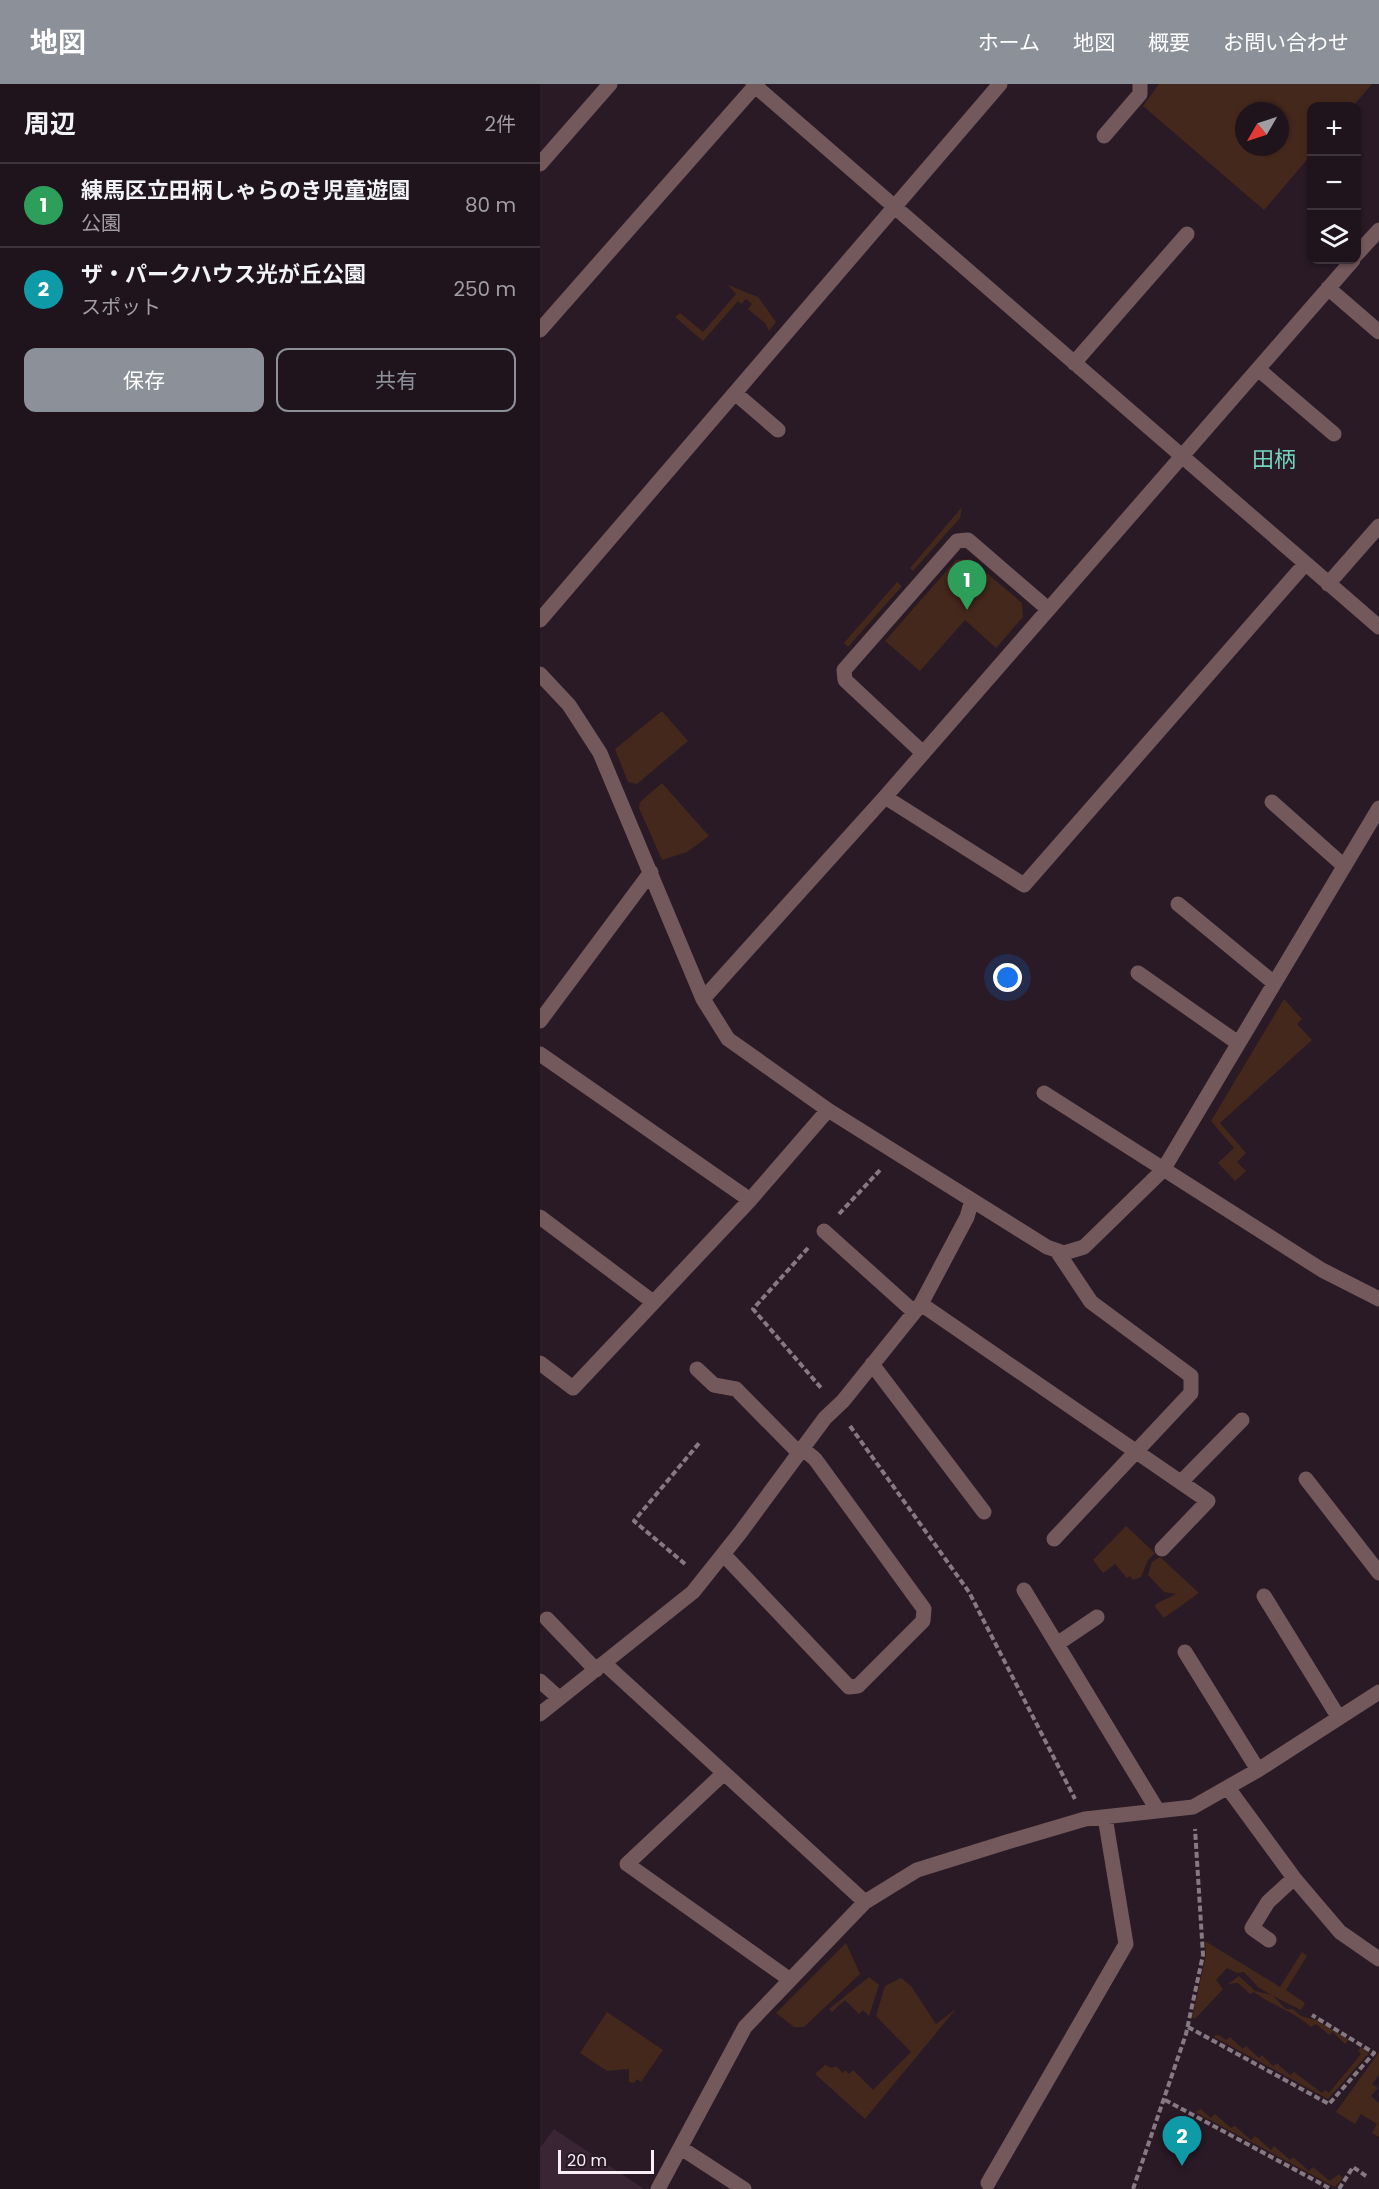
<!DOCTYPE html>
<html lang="ja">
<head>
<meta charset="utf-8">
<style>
	:root { --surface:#1f141c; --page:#271d25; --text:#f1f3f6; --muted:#a19ea3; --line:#3c333b; --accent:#8c9099 }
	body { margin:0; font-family:Poppins,"Noto Sans JP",sans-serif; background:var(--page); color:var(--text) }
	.controls { position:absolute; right:18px; top:18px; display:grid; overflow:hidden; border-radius:12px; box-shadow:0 2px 4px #0004 }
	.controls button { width:54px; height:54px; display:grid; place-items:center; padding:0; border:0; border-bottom:2px solid var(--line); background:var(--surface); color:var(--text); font:30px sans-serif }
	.compass { position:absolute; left:695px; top:18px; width:54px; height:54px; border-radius:50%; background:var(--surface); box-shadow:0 2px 4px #0004; rotate:231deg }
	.scale { position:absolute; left:18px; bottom:15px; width:96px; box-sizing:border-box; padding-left:6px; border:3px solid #f9eef5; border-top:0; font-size:16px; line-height:21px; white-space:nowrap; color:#f9eef5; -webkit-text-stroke:4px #291a25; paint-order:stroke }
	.you { position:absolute; left:468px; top:894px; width:21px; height:21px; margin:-15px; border:4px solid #fff; border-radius:50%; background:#1a73e8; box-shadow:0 0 0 9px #1a73e833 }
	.badge { display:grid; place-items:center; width:39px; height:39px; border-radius:50%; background:var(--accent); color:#fff; font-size:20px; font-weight:700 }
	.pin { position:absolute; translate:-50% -50px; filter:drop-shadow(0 2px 3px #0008) }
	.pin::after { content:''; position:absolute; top:32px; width:21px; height:18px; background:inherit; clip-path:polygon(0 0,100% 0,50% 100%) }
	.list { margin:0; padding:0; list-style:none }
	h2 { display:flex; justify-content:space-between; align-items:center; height:78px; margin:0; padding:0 24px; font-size:26px }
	h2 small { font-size:20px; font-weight:400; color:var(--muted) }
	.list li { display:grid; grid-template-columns:39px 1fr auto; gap:18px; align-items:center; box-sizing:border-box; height:84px; padding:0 24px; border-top:2px solid var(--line) }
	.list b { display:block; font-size:22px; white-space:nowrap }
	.list p { margin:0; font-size:20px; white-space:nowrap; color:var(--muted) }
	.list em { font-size:20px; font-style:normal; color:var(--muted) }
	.actions { display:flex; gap:12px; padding:18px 24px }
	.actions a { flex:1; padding:14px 0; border:2px solid var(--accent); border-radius:12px; text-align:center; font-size:21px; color:var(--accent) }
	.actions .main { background:var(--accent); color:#fff }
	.icon { flex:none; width:33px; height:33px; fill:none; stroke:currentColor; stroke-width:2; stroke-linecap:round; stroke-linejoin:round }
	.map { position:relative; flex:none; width:839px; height:2105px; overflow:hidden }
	header { display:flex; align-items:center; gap:36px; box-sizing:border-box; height:84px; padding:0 30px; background:var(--accent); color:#fff }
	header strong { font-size:28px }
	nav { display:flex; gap:33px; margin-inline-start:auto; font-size:21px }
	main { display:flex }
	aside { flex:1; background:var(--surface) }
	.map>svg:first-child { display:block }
</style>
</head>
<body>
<header>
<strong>地図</strong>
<nav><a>ホーム</a><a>地図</a><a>概要</a><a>お問い合わせ</a></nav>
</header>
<main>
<aside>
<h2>周辺<small>2件</small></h2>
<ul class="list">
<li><span class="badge" style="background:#2e9e5b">1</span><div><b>練馬区立田柄しゃらのき児童遊園</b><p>公園</p></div><em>80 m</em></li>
<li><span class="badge" style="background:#0f9aa8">2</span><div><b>ザ・パークハウス光が丘公園</b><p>スポット</p></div><em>250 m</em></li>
</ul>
<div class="actions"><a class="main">保存</a><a>共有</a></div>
</aside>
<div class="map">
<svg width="839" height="2105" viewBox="0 0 839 2105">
	<rect width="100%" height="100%" fill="#291a25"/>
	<path fill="#392533" d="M 14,2045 L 104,2105 L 0,2105 L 0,2064 Z"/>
	<path fill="#45281c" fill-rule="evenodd" d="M 619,0 L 832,0 L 813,22 L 772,22 L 771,71 L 724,126 L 603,22 ZM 704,27 L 740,27 L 740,63 L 704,63 Z
		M 188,201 L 218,213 L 236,238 L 229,247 L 225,239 L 208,225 L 212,220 L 206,215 L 201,220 L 198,217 L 163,257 L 135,233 L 140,229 L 163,248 L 196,210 Z
		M 422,423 L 420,434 L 373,487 L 370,484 Z
		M 430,475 L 482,519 L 483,533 L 456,564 L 425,536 L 380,587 L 345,557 L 416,476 Z
		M 357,498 L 362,502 L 308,563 L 304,559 Z
		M 122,627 L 148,657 L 97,700 L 88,698 L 75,665 Z
		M 122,699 L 169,752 L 147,768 L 122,776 L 99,724 L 100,718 Z
		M 744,915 L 762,935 L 757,940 L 772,956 L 680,1039 L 706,1069 L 697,1078 L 706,1087 L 695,1097 L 678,1079 L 694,1064 L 671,1037 Z
		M 586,1442 L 615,1469 L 608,1476 L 601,1493 L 593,1496 L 590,1492 L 587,1494 L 575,1480 L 563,1489 L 553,1476 Z
		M 620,1473 L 659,1509 L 624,1534 L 615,1523 L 616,1520 L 636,1510 L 624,1508 L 608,1491 L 612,1478 Z
		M 665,1857 L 740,1903 L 762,1868 L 767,1872 L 746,1906 L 765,1919 L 761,1926 L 733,1912 L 746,1925 L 753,1925 L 761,1932 L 776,1936 L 809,1956 L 805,1960 L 793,1948 L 789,1951 L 776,1940 L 771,1943 C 754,1928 733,1922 714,1908 L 710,1910 L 698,1899 L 688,1900 L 699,1892 L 715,1907 L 731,1911 L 718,1903 L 704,1888 L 697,1889 L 687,1884 L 676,1896 L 683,1905 L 656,1934 L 652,1934 L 666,1871 Z
		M 306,1859 L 320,1890 L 264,1943 L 254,1943 L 236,1929 Z
		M 329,1893 L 339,1901 L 329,1932 L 323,1926 L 319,1930 L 305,1916 L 292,1928 L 289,1925 Z
		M 361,1894 L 371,1902 L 396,1940 L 416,1925 L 325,2035 L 275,1990 L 285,1981 L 292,1984 L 296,1982 L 303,1989 L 305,1986 L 309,1990 L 313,1986 L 333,2006 L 371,1968 L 336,1932 L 345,1902 Z
		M 67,1928 L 123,1966 L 101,1998 L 97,1995 L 94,1999 L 89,1998 L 89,1985 L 67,1987 L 40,1969 Z
		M 675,1951 L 679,1951 L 686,1956 L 690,1953 L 703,1965 L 706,1962 L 719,1974 L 722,1971 L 733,1982 L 737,1979 L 750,1991 L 754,1988 L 782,2009 L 785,2006 L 789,2009 L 821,1970 L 818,1967 L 821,1963 L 829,1969 L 788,2015 L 674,1953 Z
		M 839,1968 L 839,1991 L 832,2000 L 838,2004 L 831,2012 L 839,2019 L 839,2053 L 832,2049 L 837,2040 L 821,2030 L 815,2040 L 796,2028 Z
		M 661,2025 L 671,2034 L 675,2030 L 691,2044 L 695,2042 L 711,2056 L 715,2052 L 731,2066 L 734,2062 L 750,2076 L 753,2073 L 769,2087 L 773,2083 L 790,2097 L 799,2090 L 803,2094 L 795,2103 L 655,2028 Z"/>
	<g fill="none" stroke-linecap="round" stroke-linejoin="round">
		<path stroke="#867982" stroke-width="4" stroke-dasharray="6 3" stroke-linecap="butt" d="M 299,1130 L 341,1085
			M 268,1164 L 213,1225 L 282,1305
			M 310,1342 L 429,1508 L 535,1715
			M 145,1480 L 94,1437 L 160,1358
			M 648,1943 L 789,2020 L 834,1969 L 772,1931
			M 625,2016 L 791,2105
			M 593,2105 L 646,1950 L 663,1871 L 655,1745
			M 799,2105 L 813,2083 L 826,2092"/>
		<path stroke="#73585c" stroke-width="15" d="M 213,0 L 839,543
			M 564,52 L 600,10 L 600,0
			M 0,80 L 70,0
			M 816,171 L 839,146
			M 788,204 L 839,248
			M 0,246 L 215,2
			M 534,279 L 647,150
			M 718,285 L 794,350
			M 195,309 L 238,346
			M 788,500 L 839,442
			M 0,536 L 460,0
			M 0,590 L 29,621 L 60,669 L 163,915 L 188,955 L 288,1026 L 507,1163 L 524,1169 L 544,1163 L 623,1086 L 839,724
			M 383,669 L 305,596 L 304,586 L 417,457 L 428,456 L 508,525
			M 345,713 L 484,801 L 765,480
			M 732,718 L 804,782
			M 638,820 L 734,899
			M 598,889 L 698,959
			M 163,915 L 345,713 L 813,176
			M 0,937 L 111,788
			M 0,970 L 210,1116
			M 504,1009 L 782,1186 L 839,1215
			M 0,1133 L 113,1218
			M 284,1147 L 374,1228
			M 381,1220 L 668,1417 L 622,1465
			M 0,1279 L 33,1304 L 210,1116 L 288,1026
			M 332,1280 L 444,1428
			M 157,1285 L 174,1301 L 196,1305 L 260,1370
			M 766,1395 L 839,1489
			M 641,1398 L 702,1336
			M 514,1455 L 651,1309 L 651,1292 L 551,1218 L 517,1167
			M 184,1471 L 309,1603 L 318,1602 L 383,1537 L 384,1525 L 275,1375 L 263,1365
			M 484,1506 L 618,1727
			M 724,1512 L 799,1634
			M 7,1535 L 56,1586
			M 517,1560 L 557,1533
			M 645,1568 L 718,1686
			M 64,1579 L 325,1818
			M 0,1597 L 19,1614
			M 0,1630 L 153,1508 L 200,1449 L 285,1334 L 303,1317 L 381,1220 L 427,1133 L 432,1116
			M 184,1689 L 87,1780 L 249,1895
			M 688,1704 L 754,1794 L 800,1848 L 839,1875
			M 729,1856 L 712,1844 L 728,1818 L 754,1794
			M 141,2064 L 204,2105
			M 448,2099 L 586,1860 L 565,1733
			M 118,2105 L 205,1943 L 325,1818 L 377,1786 L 467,1758 L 545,1735 L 653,1723 L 718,1686 L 839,1608"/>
	</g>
	<g text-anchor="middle" stroke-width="5" stroke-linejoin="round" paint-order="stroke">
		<g font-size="22" fill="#73d6bf" stroke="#291a25">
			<text x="734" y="383">田柄</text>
		</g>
	</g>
</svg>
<div class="controls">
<button>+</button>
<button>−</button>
<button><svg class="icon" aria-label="layers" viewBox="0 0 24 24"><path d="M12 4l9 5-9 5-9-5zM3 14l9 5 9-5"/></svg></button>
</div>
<svg class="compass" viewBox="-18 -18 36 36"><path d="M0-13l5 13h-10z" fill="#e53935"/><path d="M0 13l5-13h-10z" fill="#a19ea3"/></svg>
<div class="scale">20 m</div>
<div class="you"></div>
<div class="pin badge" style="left:427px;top:526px;background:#2e9e5b">1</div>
<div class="pin badge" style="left:642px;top:2082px;background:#0f9aa8">2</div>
</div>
</main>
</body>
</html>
